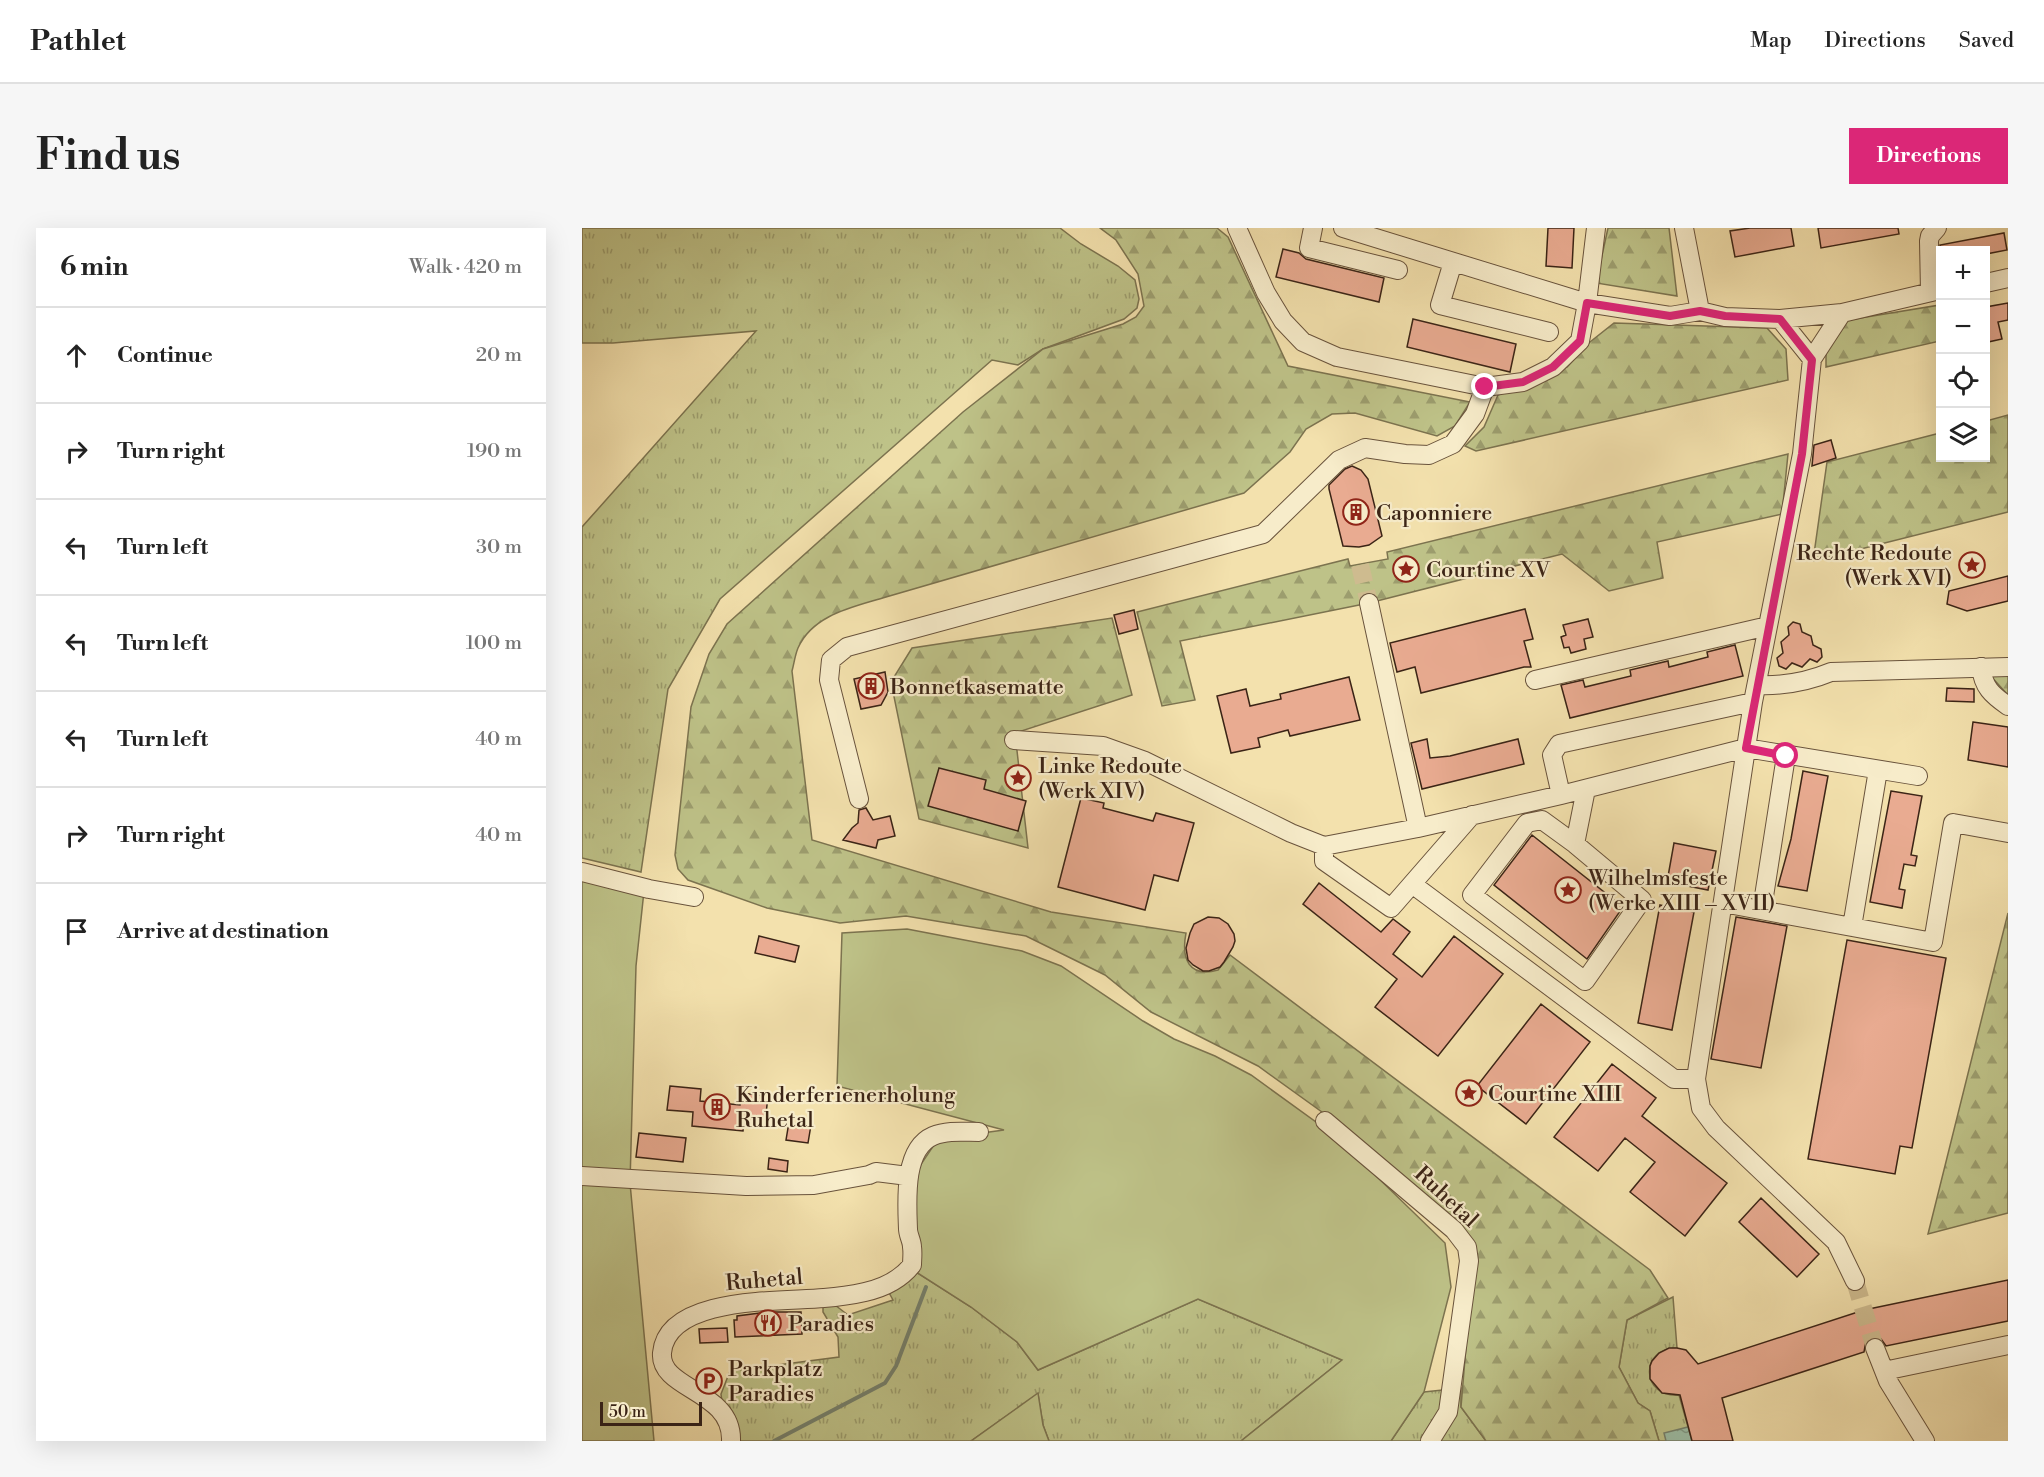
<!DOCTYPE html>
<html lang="en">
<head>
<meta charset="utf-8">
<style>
	:root { --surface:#fff; --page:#f6f6f6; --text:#222; --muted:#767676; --line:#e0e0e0; --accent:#db2777 }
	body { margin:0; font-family:"Libre Bodoni",serif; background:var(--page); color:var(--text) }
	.controls { position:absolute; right:18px; top:18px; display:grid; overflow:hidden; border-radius:0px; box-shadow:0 6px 24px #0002 }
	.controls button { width:54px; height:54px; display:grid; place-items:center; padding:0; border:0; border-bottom:2px solid var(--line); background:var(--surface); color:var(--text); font:30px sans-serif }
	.scale { position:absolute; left:18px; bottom:15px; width:102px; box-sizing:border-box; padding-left:6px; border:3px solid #3b2416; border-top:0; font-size:16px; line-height:21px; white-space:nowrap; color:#3b2416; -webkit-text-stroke:4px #f7ecca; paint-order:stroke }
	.stop { position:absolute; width:18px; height:18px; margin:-14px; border:4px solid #db2777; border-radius:50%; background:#fff }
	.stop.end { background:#db2777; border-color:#fff; box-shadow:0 2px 6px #0008 }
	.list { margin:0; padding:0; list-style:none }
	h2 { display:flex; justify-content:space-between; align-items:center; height:78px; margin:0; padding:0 24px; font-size:26px }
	h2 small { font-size:20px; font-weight:400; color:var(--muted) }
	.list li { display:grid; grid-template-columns:39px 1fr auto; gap:18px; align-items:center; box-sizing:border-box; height:96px; padding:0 24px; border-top:2px solid var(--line) }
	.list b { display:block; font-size:22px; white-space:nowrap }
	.list em { font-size:20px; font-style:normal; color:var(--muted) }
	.icon { flex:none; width:33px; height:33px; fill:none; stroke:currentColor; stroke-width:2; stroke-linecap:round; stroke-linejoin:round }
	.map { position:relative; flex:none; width:1426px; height:1213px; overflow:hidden; border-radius:0px }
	header { display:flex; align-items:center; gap:36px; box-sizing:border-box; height:84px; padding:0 30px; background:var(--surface); border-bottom:2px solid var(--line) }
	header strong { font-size:28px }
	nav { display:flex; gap:33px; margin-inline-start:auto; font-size:21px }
	.intro { display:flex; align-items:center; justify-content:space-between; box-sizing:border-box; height:144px; padding:0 36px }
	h1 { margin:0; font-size:42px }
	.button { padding:15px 27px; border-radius:0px; background:var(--accent); color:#fff; font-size:21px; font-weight:700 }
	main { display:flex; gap:36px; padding:0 36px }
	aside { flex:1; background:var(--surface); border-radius:0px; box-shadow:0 6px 24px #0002 }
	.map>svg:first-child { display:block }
</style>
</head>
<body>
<header>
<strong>Pathlet</strong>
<nav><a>Map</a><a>Directions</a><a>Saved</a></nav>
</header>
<div class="intro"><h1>Find us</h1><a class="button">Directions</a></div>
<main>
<aside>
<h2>6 min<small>Walk · 420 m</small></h2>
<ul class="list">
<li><svg class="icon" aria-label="ahead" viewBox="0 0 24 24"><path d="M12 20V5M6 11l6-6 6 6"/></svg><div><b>Continue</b></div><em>20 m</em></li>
<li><svg class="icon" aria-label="right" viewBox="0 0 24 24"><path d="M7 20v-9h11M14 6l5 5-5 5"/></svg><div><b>Turn right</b></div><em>190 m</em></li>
<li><svg class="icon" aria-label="left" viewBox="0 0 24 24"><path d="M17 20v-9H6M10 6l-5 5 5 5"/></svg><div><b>Turn left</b></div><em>30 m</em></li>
<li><svg class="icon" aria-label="left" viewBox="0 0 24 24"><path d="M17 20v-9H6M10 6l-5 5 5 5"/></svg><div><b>Turn left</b></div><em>100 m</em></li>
<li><svg class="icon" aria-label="left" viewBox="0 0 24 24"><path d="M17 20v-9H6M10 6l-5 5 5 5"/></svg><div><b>Turn left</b></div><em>40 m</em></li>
<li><svg class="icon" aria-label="right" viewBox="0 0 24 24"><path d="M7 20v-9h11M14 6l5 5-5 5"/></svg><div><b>Turn right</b></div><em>40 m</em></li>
<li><svg class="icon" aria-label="arrive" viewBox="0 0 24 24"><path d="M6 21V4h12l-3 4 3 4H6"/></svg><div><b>Arrive at destination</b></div></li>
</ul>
</aside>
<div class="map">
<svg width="1426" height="1213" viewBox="0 0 1426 1213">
	<defs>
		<pattern id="grass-tufts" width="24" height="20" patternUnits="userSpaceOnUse" patternTransform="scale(1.5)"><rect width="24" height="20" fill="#bec288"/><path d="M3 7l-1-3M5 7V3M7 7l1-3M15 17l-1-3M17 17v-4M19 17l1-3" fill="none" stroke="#9c9d6e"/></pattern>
		<pattern id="forest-firs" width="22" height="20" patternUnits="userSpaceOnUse" patternTransform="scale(1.5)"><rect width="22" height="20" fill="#bec288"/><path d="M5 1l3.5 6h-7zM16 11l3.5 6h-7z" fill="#9c9d6e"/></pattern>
		<pattern id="water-ripples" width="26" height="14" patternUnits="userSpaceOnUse" patternTransform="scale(1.5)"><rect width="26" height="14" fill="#9cbea6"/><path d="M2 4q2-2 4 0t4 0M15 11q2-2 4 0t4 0" fill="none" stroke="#809a86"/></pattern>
	</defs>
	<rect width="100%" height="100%" fill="#f3e1ad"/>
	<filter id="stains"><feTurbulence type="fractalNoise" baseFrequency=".00333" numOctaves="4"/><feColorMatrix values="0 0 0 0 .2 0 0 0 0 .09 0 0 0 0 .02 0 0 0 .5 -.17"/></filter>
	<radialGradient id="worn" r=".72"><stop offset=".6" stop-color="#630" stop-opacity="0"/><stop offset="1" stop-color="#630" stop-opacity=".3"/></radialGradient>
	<path fill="url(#grass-tufts)" stroke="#7c734f" stroke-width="1.5" d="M 0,0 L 478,0 L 499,16 L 536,38 L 553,52 L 557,71 L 555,80 L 542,91 L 461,121 L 436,137 L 410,132 L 138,371 L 86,461 L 59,644 L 0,630 L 0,299 L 174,103 L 31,115 L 0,115 Z
		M 331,1042 L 389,1079 L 435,1114 L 456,1142 L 616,1071 L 760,1132 L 659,1213 L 467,1213 L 461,1197 L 456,1166 L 389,1213 L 156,1213 L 154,1191 L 147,1179 L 140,1174 L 139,1166 L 148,1143 L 257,1129 L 256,1109 L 241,1084 L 241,1075 L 249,1074 L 266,1087 L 311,1072 L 305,1061 Z
		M 1091,1069 L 1095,1120 C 1057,1120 1059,1170 1097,1167 L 1110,1213 L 1077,1213 L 1068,1183 L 1056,1175 L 1037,1139 L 1045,1092 Z
		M 879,1160 L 879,1179 L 904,1213 L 809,1213 L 842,1164 Z"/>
	<path fill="url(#forest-firs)" stroke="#7c734f" stroke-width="1.5" d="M 518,0 L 635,0 L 646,9 L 706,138 L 888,174 L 873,198 L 855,208 L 773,185 L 750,186 L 724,201 L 708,224 L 662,265 L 304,369 C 272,379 231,386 216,420 C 213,427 212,436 210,443 L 230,612 L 469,684 L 604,705 C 599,731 607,750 636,742 L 648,727 L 1068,1042 L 1086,1070 L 1045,1092 L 1037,1139 L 1056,1175 L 1068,1183 L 1077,1213 L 904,1213 L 879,1179 L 891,1034 L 758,897 L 676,838 L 569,784 L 523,747 L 444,708 L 324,688 L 258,695 L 185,680 L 106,652 L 96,641 L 93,627 L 109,479 L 127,426 L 145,396 L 381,184 L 461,121 L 541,96 L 554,89 L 562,78 L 556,46 L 534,12 Z
		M 1026,0 L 1087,0 L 1095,68 L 1014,55 Z
		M 1358,77 L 1358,113 L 1244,139 L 1244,114 L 1266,92 Z
		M 1032,95 L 1185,100 L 1204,121 L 1206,152 L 894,223 L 883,218 L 902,199 L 916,167 L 985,139 L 1008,114 Z
		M 1426,187 L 1426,284 L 1231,333 L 1245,234 L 1358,205 L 1358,230 L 1404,230 L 1404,193 Z
		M 1206,226 L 1200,286 L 1075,314 L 1081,350 L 1027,363 L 980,326 L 787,375 L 598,413 L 613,472 L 580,478 L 555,384 L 766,331 L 768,338 L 806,331 L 805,324 Z
		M 530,390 L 550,467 L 433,505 L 446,620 L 337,591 L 309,454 L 330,420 Z
		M 1406,445 L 1426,446 L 1426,467 Z
		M 1426,685 L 1426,985 L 1346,1006 Z"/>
	<path fill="#bec288" stroke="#7c734f" stroke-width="1.5" d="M 0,648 L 62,663 L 54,738 L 48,955 L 72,1213 L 0,1213 Z
		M 325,701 L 440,723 L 479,738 L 561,793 L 592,811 L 633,828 L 669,847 L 752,907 L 863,1015 L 869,1059 L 842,1164 L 809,1213 L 659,1213 L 760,1132 L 616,1071 L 456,1142 L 435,1114 L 389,1079 L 331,1042 L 331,948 L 356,911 L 422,902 L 255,858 L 260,705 Z
		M 456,1165 L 461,1197 L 467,1213 L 389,1213 Z"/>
	<path fill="url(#water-ripples)" stroke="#75806c" stroke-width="1.5" d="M 1106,1199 L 1110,1213 L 1084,1213 L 1082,1205 Z"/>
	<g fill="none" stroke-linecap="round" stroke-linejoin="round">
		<path stroke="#75806c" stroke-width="4" d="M 192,1213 L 303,1155 L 314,1138 L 344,1059"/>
	</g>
	<path fill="#e9ab91" stroke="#3b2416" stroke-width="1.5" d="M 966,0 L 992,0 L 990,40 L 964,38 Z
		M 1168,0 L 1209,0 L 1212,18 L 1153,29 L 1148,3 Z
		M 1236,0 L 1316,0 L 1317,6 L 1239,20 Z
		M 1422,5 L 1425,22 L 1404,26 L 1404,22 L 1359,22 L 1358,17 Z
		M 701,21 L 717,25 L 724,31 L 802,50 L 797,74 L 694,49 Z
		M 1426,75 L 1426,92 L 1416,94 L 1420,111 L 1406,114 L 1404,102 L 1404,79 Z
		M 831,91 L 934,116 L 928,144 L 825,119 Z
		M 1249,212 L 1254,230 L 1230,238 L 1232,217 Z
		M 770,238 L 779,242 L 786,251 L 800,308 L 787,317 L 777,319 L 761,318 L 747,261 L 747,257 L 763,241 Z
		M 1426,348 L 1426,373 L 1385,383 L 1365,376 L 1367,363 Z
		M 943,381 L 951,411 L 942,413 L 949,439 L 942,439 L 839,465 L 833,439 L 815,444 L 808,415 Z
		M 552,382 L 556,401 L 537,406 L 532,387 Z
		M 1006,391 L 1011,409 L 1002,411 L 1004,421 L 989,425 L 987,419 L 982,420 L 979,409 L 984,407 L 981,397 Z
		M 1211,394 L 1218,396 L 1220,404 L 1229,408 L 1231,417 L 1239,421 L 1240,429 L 1235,434 L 1228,431 L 1220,439 L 1210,435 L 1204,441 L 1197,438 L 1195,430 L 1201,425 L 1199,414 L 1207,407 L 1206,399 Z
		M 1153,417 L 1161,448 L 988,490 L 979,457 L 1001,452 L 1003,459 L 1049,448 L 1048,442 L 1086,433 L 1087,439 L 1126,429 L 1125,424 Z
		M 303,444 L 306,464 L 299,477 L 279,481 L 272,451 Z
		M 767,449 L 778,492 L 708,508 L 706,502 L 676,510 L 678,519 L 649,525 L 635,468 L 664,461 L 668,478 L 699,471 L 698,466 Z
		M 1365,460 L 1392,461 L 1392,474 L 1364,473 Z
		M 1391,494 L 1426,499 L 1426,539 L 1386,532 Z
		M 845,511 L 848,530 L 868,528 L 936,511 L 942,536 L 840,561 L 829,515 Z
		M 357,540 L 404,552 L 402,561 L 444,573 L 436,603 L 346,578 Z
		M 1221,543 L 1246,548 L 1225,663 L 1196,658 L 1209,611 Z
		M 1309,563 L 1340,568 L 1329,627 L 1335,628 L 1333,638 L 1322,636 L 1317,661 L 1323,662 L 1320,680 L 1288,674 Z
		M 499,570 L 522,575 L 521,580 L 571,593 L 574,585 L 612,595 L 596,653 L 572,647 L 563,682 L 476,659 Z
		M 284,580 L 291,592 L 308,588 L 313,608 L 296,612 L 294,620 L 261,612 L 270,600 L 276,595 L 277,582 Z
		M 950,607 L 1041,679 L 1005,731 L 912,657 Z
		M 1092,615 L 1134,623 L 1126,662 L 1085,654 Z
		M 737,655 L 799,704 L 811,691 L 828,704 L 811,726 L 840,749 L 872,708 L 921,746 L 856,828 L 793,779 L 815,751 L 721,676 Z
		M 1078,677 L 1112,684 L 1090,802 L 1056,795 Z
		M 626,689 L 637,690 L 646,696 L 652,706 L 653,713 L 651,719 L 642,734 L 638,739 L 627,743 L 621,743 L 611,737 L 606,732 L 604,720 L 608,705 L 612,696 Z
		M 1154,689 L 1205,698 L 1179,840 L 1129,831 Z
		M 177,708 L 217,718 L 213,734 L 173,725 Z
		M 1265,712 L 1364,730 L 1330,920 L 1318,918 L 1313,946 L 1226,931 Z
		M 959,776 L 1008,814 L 944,896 L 895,858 Z
		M 1030,836 L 1074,870 L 1060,888 L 1145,955 L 1103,1008 L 1048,964 L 1073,934 L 1043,910 L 1016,943 L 972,909 Z
		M 88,858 L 119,861 L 118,873 L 158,877 L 159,865 L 186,868 L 183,895 L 162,893 L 161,903 L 110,898 L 111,884 L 85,882 Z
		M 207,894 L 229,897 L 226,915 L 204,912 Z
		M 57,905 L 104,910 L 101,934 L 54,929 Z
		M 187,930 L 206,933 L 205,944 L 186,941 Z
		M 1179,970 L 1237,1026 L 1215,1049 L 1157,994 Z
		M 1426,1052 L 1426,1093 L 1304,1118 L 1299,1111 L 1289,1109 L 1284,1113 L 1282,1124 L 1140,1170 L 1151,1213 L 1110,1213 L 1098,1167 L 1080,1165 L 1068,1151 L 1068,1138 L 1070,1133 L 1077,1125 L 1087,1120 L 1095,1120 L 1104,1122 L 1116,1136 L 1282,1082 Z
		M 185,1084 L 219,1084 L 220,1106 L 153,1109 L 152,1092 L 155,1092 L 155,1088 Z
		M 145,1100 L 146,1114 L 118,1115 L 117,1101 Z"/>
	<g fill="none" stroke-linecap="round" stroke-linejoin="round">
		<path stroke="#cebb8f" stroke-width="18" stroke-dasharray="18 9" stroke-linecap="butt" d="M 778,337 L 787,375
			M 1273,1053 L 1293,1120"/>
		<g stroke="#69533c" stroke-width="20">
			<path id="minor" d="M 655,0 L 684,65 L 701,93 L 721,114 L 755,129 L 903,159 L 941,154 L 971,139 L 998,113 L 1005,75 L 1014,0
				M 731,0 L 727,20 L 816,42
				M 761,0 L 1005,75 L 1088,88 L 1118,83
				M 1102,0 L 1118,83 L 1143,89 L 1198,91 L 1230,131
				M 871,34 L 858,77 L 967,104
				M 1404,55 L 1426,50
				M 1348,64 L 1347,13 L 1348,8 L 1355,0
				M 1198,91 L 1260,85
				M 787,375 L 836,600
				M 1399,439 C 1401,459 1410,467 1426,478
				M 953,452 L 1186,398
				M 1176,457 C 1201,458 1225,454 1249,444 L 1426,439
				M 432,512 L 521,518 L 563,533 L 709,605 L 742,618 L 836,600 L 979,567 L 1164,520 L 1336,548
				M 979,567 L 970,527 L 977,516 L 1171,474
				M 277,571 L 247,452 L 249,432 L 265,419 L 681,306 L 757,232 L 783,220 L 823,226 L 847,227 L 871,216 L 893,186 L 903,159
				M 993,616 L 960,592 L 945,595 L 890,667 L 1003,753 L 1060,672 L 993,616 L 1004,561
				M 742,618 L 742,633 L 809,680 L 890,587
				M 0,644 L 67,661 L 112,669
				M 830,656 L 1092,851 L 1114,851
				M 1141,675 L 1270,699 L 1296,542
				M 1180,681 L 1204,528
				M 1270,699 L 1351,714 L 1371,595 L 1426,605
				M 743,893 L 872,1002 L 885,1019 L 887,1033 L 866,1184 L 848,1213
				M 0,948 L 164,958 L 232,957 L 287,947 L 294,944 L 326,948
				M 1273,1053 L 1254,1014 L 1134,900 L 1119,880 L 1114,851 L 1171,474 L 1220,226 L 1230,131 L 1260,85 L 1358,62
				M 1293,1120 L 1306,1153 L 1343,1213
				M 1302,1143 L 1426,1117
				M 149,1213 C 151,1162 77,1162 80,1125 C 85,1067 202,1074 242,1070 C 256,1069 270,1067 283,1064 C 301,1060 318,1052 330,1037 C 330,1032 331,1025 330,1019 C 330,1013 326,1007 326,1001 C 325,973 321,921 351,908 C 365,902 382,904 397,904"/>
		</g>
		<use href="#minor" stroke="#f7ecca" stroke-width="18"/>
	</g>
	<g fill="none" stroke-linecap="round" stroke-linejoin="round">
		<path stroke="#db2777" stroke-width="8" d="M 903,159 L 941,154 L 971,139 L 998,113 L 1005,75 L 1088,88 L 1118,83 L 1143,88 L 1198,91 L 1230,132 L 1220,226 L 1164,520 L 1204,528"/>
	</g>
	<defs>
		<g id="building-ring" transform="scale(1.35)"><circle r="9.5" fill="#f7ecca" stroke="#8f2418" stroke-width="1.5"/><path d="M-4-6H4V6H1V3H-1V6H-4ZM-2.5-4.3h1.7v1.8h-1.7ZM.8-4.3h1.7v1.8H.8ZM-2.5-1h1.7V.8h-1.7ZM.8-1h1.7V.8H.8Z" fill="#8f2418"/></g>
		<g id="sight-ring" transform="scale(1.35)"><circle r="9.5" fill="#f7ecca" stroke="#8f2418" stroke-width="1.5"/><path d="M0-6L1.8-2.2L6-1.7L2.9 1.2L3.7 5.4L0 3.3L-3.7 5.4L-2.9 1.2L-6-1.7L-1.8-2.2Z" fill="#8f2418"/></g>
		<g id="restaurant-ring" transform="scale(1.35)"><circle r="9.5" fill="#f7ecca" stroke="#8f2418" stroke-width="1.5"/><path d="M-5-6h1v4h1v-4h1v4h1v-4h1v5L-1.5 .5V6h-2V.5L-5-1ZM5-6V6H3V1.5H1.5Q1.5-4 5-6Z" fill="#8f2418"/></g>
		<g id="parking-ring" transform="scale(1.35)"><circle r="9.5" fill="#f7ecca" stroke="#8f2418" stroke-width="1.5"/><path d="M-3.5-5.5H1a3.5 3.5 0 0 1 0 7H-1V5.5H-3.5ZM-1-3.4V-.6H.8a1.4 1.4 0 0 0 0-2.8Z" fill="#8f2418"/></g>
	</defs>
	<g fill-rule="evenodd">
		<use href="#building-ring" x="774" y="284"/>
		<use href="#sight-ring" x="1390" y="337"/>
		<use href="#sight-ring" x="824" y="341"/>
		<use href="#building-ring" x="289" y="458"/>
		<use href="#sight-ring" x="436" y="550"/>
		<use href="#sight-ring" x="986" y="662"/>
		<use href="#sight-ring" x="887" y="865"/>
		<use href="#building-ring" x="135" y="879"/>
		<use href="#restaurant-ring" x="186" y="1095"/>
		<use href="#parking-ring" x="127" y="1153"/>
	</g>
	<g text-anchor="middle" stroke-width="4.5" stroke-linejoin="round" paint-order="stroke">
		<g font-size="22" fill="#3b2416" stroke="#f7ecca" text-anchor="start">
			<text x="794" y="292">Caponniere</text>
			<text x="1370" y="332" text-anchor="end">Rechte Redoute<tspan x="1370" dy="25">(Werk XVI)</tspan></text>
			<text x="844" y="349">Courtine XV</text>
			<text x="308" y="466">Bonnetkasematte</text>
			<text x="456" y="545">Linke Redoute<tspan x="456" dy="25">(Werk XIV)</tspan></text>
			<text x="1006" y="657">Wilhelmsfeste<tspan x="1006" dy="25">(Werke XIII – XVII)</tspan></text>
			<text x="906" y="873">Courtine XIII</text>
			<text x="154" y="874">Kinderferienerholung<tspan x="154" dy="25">Ruhetal</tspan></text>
			<text x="206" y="1103">Paradies</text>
			<text x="146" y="1148">Parkplatz<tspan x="146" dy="25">Paradies</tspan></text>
		</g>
		<g font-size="22" fill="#3b2416" stroke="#f7ecca">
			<text transform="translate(865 968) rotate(43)" y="8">Ruhetal</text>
			<text transform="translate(182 1051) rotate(-5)" y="8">Ruhetal</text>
		</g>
	</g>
	<rect width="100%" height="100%" filter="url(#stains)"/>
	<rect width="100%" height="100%" fill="url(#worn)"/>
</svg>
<div class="controls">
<button>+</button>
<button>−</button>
<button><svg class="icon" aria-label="locate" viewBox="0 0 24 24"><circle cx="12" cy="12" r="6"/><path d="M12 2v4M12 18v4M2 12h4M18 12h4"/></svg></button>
<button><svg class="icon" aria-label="layers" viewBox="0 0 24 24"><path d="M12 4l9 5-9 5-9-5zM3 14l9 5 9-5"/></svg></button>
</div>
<div class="scale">50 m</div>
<div class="stop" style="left:1204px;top:528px"></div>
<div class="stop end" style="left:903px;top:159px"></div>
</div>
</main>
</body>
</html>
